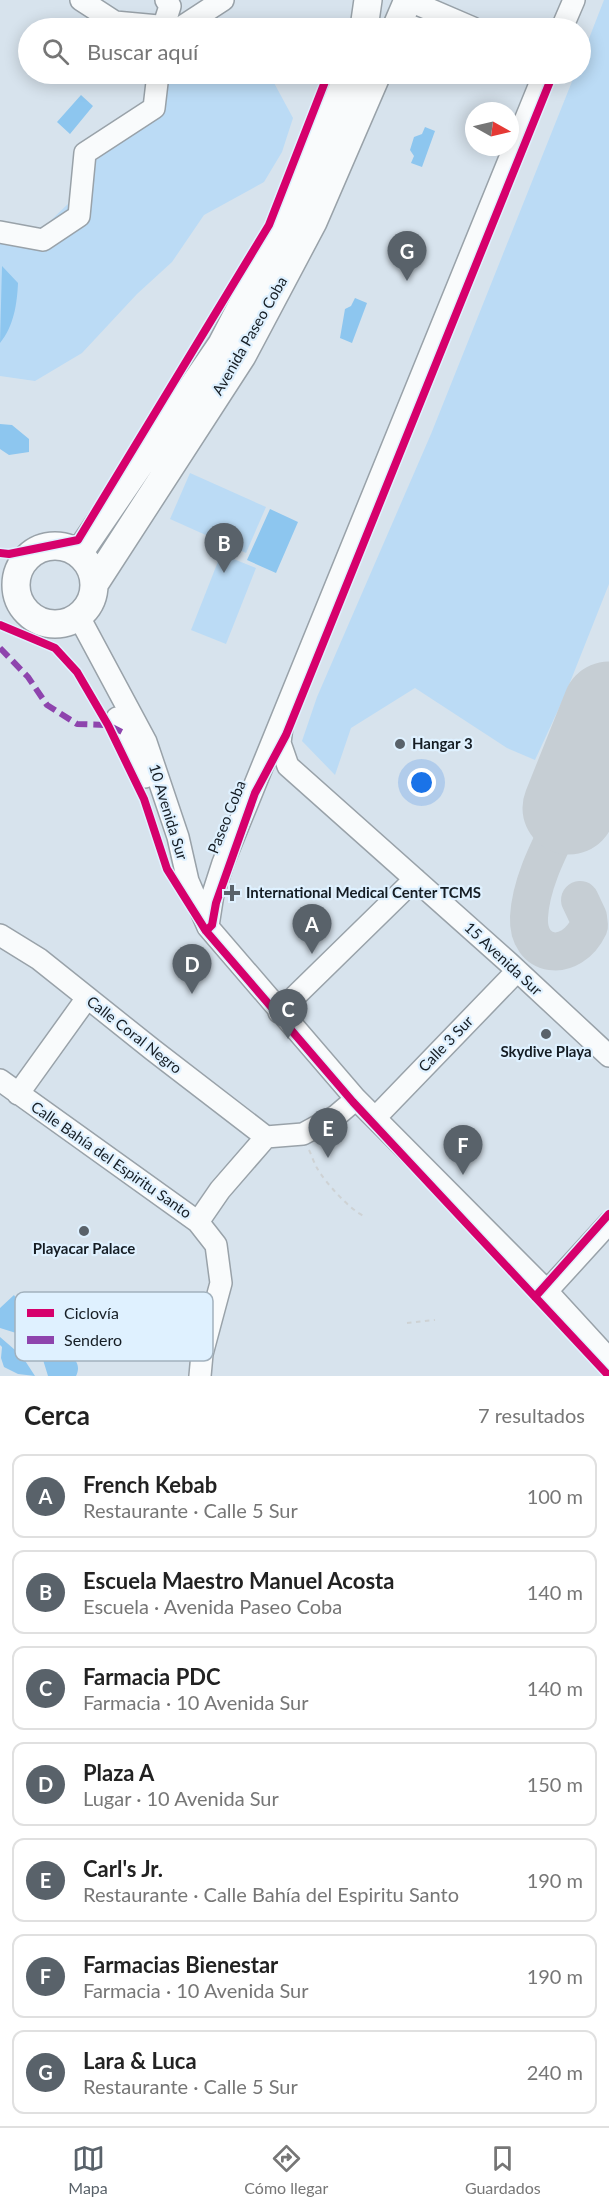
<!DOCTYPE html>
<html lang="es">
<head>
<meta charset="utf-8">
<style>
	:root { --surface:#fff; --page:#f2f2f2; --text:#222; --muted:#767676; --line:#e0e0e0; --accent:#59626a }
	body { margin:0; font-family:Lato,sans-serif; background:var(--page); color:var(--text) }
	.compass { position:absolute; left:465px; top:102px; width:54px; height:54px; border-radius:50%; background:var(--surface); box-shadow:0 3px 15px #0003; rotate:98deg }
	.you { position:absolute; left:422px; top:783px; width:21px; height:21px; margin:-15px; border:4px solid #fff; border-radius:50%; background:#1a73e8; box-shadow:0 0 0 9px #1a73e833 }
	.badge { display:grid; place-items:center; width:39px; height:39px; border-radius:50%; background:var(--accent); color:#fff; font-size:20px; font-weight:700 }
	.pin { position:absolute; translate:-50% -50px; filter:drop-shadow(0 2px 3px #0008) }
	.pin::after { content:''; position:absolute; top:32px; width:21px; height:18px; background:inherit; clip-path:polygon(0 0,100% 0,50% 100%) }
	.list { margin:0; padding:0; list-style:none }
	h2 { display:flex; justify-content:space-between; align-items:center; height:78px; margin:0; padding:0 24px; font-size:26px }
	h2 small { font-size:20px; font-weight:400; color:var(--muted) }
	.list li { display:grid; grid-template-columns:39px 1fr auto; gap:18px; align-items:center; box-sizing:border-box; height:84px; margin:0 12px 12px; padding:0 12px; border:2px solid var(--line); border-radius:12px }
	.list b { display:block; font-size:22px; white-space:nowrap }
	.list p { margin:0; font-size:20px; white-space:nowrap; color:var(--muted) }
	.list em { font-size:20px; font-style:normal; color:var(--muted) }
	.icon { flex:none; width:33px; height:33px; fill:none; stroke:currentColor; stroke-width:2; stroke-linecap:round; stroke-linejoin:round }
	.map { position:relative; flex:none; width:609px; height:1376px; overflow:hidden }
	.search { position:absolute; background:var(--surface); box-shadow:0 3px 15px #0003; left:18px; right:18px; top:18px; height:66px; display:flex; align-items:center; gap:15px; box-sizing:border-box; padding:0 21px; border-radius:33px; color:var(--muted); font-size:22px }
	.sheet { height:750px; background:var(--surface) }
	nav { display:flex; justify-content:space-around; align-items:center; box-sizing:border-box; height:84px; border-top:2px solid var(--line); background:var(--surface); font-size:16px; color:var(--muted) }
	nav a { display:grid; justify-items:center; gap:3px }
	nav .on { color:var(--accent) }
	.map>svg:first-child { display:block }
</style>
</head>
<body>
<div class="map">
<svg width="609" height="1376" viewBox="0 0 609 1376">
	<rect width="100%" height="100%" fill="#d7e3ed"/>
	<path fill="#bbdbf5" d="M 604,0 L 609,0 L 609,584 L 565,695 L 535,760 L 507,748 L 415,688 L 351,728 L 335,775 L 302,741 L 317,697 L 431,434 L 575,74 L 580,74 L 581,59 Z
		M 164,74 L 264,74 L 273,81 L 293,118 L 282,152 L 264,182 L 204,215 L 172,262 L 137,294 L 82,353 L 35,381 L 0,376 L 0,228 L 11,230 L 43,228 L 71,201 L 90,165 L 130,134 Z
		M 190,473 L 266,507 L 246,553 L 170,519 Z
		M 221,554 L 256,568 L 226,644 L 191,630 Z"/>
	<path fill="#8dc6ef" d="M 81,95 L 93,106 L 70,134 L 57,122 Z
		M 425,127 L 435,131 L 422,167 L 411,163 L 414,156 L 410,150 L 414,137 L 422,134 Z
		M 2,266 L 18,283 C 17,304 14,326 0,343 Z
		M 355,298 L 367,303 L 352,343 L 340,338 L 345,309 L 351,306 Z
		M 0,424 L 12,425 L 29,439 L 29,452 L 9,455 L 0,449 Z
		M 270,509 L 298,522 L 276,573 L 247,560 Z
		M 14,1295 L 24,1310 L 21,1326 L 35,1329 L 47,1336 L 46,1351 L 51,1356 L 68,1353 C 76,1359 81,1366 76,1376 L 48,1376 L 40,1350 L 29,1337 L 0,1328 L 0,1308 Z
		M 0,1337 L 22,1356 L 35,1376 L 18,1374 L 4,1367 L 1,1358 L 2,1347 L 0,1345 Z"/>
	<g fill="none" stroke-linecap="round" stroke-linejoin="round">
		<path stroke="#c6ced4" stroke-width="38" d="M 569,808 C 553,842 531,879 529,917 C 527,958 571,964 589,926 L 588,917 L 580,900"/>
		<path stroke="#c6ced4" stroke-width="93" d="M 569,808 L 609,708"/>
		<g stroke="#99a2a9" stroke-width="24">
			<path id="minor" d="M 81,0 L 115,22 L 180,28 L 223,0
				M 408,0 L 473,28
				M 399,22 L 416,28
				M 163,28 L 170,6 L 166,0
				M 562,28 L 574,0
				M 0,232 L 43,240 L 79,216 L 85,153 L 154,108 L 158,74
				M 79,617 L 146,742 L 178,837 L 188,881 L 208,927 L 356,1099 L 544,1288 L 609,1359
				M 117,718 L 145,777
				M 282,726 L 280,743 L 288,766 L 508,962 L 609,1056
				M 208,926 L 213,894 L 223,863 L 544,74
				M 0,935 L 39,959 L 153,1050 L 266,1137
				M 279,1012 L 415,879
				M 0,1080 L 198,1222 L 220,1190 L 266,1137 L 303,1134 L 336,1116 L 356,1099
				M 18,1094 L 87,998
				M 375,1118 L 517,971
				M 198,1222 L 216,1245 L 221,1283 L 202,1354 L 200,1376
				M 547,1291 L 609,1223"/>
		</g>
		<g stroke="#99a2a9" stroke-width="30">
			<path id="major" d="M 364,28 L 368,0
				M 396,28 L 408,0
				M16 585a39 39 0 1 1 78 0a39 39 0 1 1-78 0Z
				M 79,553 L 222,344 L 277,238 L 349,74
				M 95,583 L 242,356 L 313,222 L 377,74"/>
		</g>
		<path stroke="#ced2d4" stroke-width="2" stroke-dasharray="4.5 4.5" stroke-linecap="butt" d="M 309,1150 C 312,1156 314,1163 317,1168 C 324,1181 351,1211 364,1216
			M 407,1323 L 435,1320"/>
		<use href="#minor" stroke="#f9fbfc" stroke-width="21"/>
		<use href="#major" stroke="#f9fbfc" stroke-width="27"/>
		<path stroke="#8e44ad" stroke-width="6" stroke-dasharray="12 6" stroke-linecap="butt" d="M 0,648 L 28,677 L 47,705 L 77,724 L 108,725 L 126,734"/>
		<g stroke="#dff1ff" stroke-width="11">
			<path id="cycleway" d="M 0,553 L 9,554 L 78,540 L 269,225 L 328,74
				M 0,625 L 55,648 L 77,672 L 108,725 L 144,799 L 167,869 L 206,931 L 353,1102 L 609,1376
				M 206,931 L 212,925 L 216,903 L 255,793 L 286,735 L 553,74
				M 535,1297 L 609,1214"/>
		</g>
		<use href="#cycleway" stroke="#d6006c" stroke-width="8"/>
	</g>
	<g fill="#59626a" stroke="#dff1ff" stroke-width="2">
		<circle cx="400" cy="744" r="6"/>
		<path d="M229 884h6v6h6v6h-6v6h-6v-6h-6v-6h6z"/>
		<circle cx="546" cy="1034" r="6"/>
		<circle cx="84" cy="1231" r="6"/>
	</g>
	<g text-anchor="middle" stroke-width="4.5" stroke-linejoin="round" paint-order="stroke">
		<g font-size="15" fill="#151d24" stroke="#dff1ff">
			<text transform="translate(250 336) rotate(-60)" y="5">Avenida Paseo Coba</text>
			<text transform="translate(168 812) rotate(73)" y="5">10 Avenida Sur</text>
			<text transform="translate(227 817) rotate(-68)" y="5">Paseo Coba</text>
			<text transform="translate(503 959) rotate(43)" y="5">15 Avenida Sur</text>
			<text transform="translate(134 1035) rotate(38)" y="5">Calle Coral Negro</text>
			<text transform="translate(446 1044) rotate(-46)" y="5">Calle 3 Sur</text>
			<text transform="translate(111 1160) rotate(35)" y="5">Calle Bahía del Espiritu Santo</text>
		</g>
		<g font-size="15" font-weight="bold" fill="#151d24" stroke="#dff1ff" text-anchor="start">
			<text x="412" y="749">Hangar 3</text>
			<text x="246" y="898">International Medical Center TCMS</text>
			<text x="546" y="1057" text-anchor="middle">Skydive Playa</text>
			<text x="84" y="1254" text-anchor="middle">Playacar Palace</text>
		</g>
	</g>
	<rect x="15" y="1292" width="198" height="69" rx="9" fill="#dff1ff" stroke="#a2b1bd" stroke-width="1.5"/>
	<rect x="27" y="1309" width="27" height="8" fill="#d6006c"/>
	<rect x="27" y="1336" width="27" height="8" fill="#8e44ad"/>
	<g font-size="16" fill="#151d24">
		<text x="64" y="1319">Ciclovía</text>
		<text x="64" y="1346">Sendero</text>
	</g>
</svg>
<svg class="compass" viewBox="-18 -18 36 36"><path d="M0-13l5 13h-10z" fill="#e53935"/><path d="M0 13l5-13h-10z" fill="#767676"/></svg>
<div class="you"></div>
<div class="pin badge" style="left:312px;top:954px">A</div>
<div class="pin badge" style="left:224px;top:573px">B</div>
<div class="pin badge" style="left:288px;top:1039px">C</div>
<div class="pin badge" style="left:192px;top:994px">D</div>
<div class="pin badge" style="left:328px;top:1158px">E</div>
<div class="pin badge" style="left:463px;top:1175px">F</div>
<div class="pin badge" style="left:407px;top:281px">G</div>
<div class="search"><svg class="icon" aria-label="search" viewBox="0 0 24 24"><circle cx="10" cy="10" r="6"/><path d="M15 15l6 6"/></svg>Buscar aquí</div>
</div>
<section class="sheet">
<h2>Cerca<small>7 resultados</small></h2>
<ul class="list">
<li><span class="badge">A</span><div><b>French Kebab</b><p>Restaurante · Calle 5 Sur</p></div><em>100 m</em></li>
<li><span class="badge">B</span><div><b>Escuela Maestro Manuel Acosta</b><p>Escuela · Avenida Paseo Coba</p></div><em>140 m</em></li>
<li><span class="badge">C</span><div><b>Farmacia PDC</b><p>Farmacia · 10 Avenida Sur</p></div><em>140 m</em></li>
<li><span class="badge">D</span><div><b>Plaza A</b><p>Lugar · 10 Avenida Sur</p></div><em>150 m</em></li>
<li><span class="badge">E</span><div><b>Carl's Jr.</b><p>Restaurante · Calle Bahía del Espiritu Santo</p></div><em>190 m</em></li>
<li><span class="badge">F</span><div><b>Farmacias Bienestar</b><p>Farmacia · 10 Avenida Sur</p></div><em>190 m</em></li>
<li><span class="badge">G</span><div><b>Lara &amp; Luca</b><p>Restaurante · Calle 5 Sur</p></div><em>240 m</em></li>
</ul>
</section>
<nav>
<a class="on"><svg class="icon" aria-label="map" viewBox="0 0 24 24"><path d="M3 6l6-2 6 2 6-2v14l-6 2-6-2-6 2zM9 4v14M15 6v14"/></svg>Mapa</a>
<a><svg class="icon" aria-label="directions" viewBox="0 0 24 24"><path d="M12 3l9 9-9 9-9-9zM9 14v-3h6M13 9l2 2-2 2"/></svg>Cómo llegar</a>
<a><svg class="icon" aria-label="saved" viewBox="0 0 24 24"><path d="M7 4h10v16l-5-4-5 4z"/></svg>Guardados</a>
</nav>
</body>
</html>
